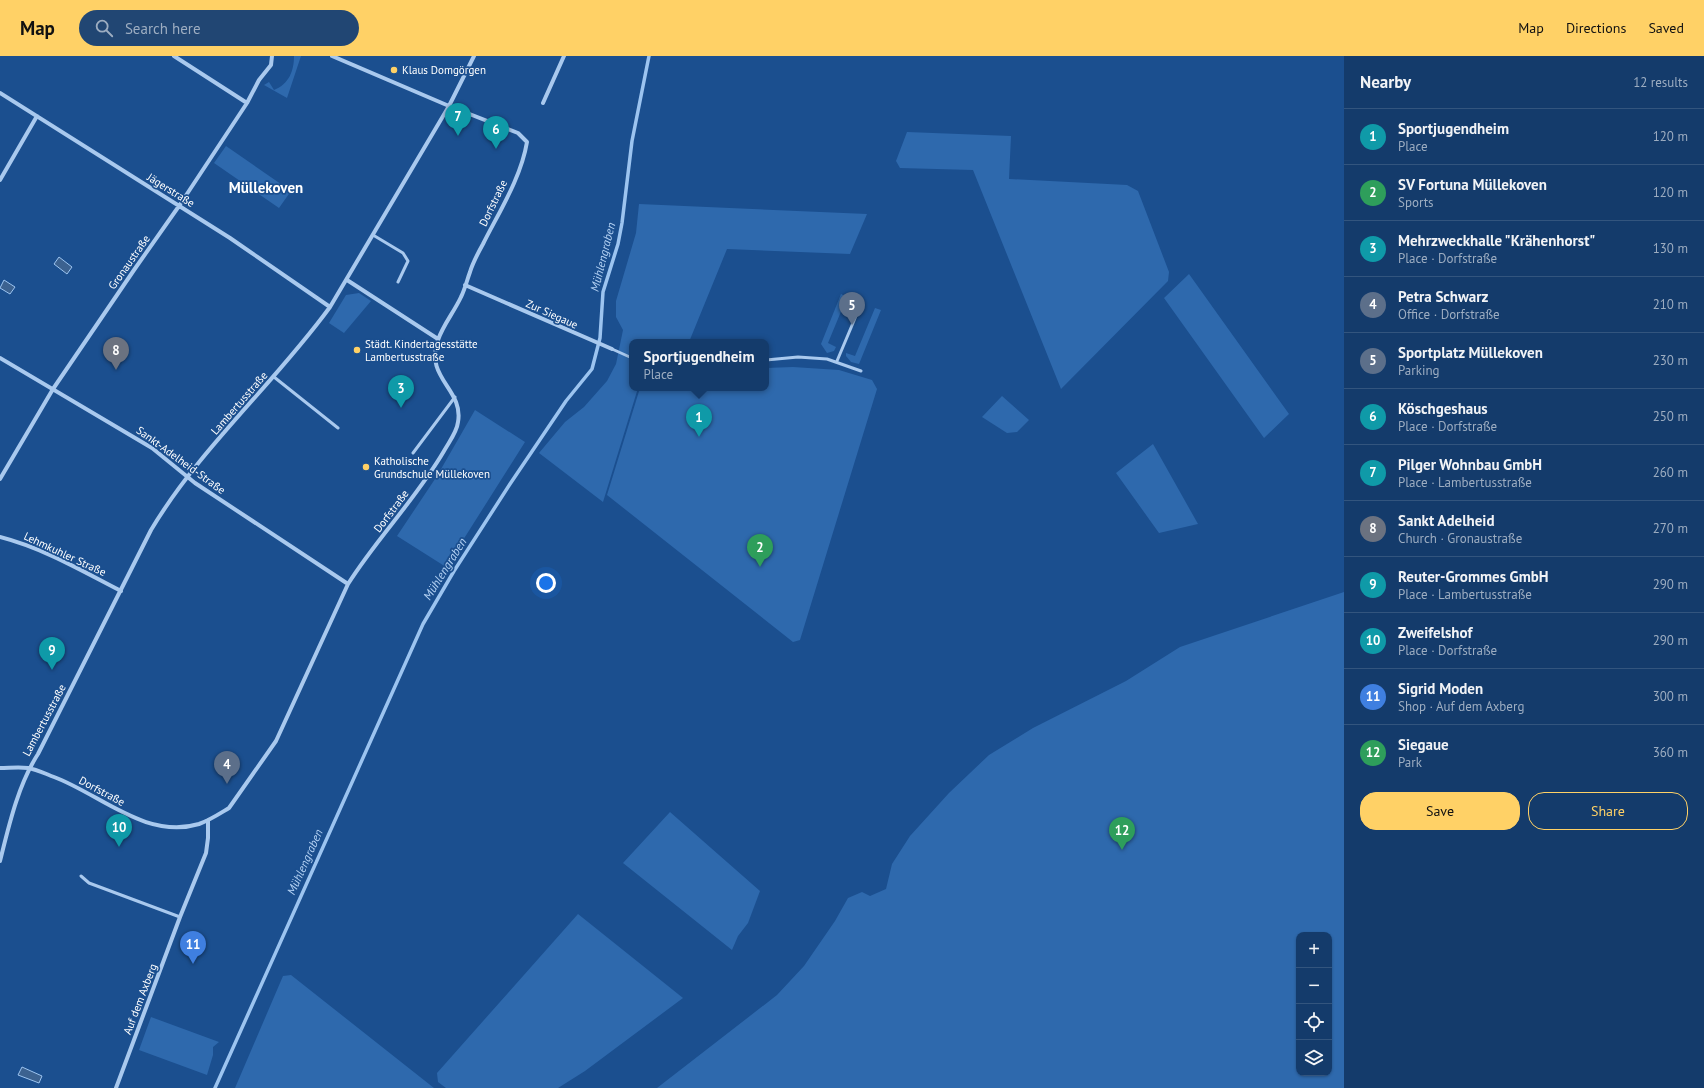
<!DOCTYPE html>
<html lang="en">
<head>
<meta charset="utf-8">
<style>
	:root { --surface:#143b6b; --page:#214673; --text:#f1f3f6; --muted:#9dadc1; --line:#33557e; --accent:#ffd166 }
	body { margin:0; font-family:"PT Sans",sans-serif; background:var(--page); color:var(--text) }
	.controls { position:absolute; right:12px; bottom:12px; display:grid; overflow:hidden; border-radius:8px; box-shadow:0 1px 3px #0004 }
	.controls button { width:36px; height:36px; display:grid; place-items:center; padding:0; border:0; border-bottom:1px solid var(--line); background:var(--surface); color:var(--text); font:20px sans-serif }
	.you { position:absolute; left:546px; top:527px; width:14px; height:14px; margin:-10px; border:3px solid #fff; border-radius:50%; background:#1a73e8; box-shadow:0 0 0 6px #1a73e833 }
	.badge { display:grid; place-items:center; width:26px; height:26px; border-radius:50%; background:var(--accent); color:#fff; font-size:13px; font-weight:700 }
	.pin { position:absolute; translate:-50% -33px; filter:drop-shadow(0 1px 2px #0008) }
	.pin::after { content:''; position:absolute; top:21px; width:14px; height:12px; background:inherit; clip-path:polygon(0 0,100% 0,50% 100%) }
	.popup { position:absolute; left:629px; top:283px; width:140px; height:52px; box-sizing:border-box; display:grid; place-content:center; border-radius:8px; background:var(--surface); filter:drop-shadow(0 1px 3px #0005); font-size:13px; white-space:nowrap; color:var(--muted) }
	.popup b { font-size:15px; color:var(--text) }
	.popup::after { content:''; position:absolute; left:50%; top:100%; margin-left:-8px; border:8px solid transparent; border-top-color:var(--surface) }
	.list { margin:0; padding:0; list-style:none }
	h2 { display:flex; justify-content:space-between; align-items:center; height:52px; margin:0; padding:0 16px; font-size:17px }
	h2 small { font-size:13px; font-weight:400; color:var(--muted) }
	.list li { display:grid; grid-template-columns:26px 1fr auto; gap:12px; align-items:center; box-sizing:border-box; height:56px; padding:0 16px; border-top:1px solid var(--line) }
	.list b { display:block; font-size:15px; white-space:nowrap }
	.list p { margin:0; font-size:13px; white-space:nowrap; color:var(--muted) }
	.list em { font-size:13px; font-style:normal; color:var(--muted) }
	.actions { display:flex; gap:8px; padding:12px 16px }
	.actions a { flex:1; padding:9px 0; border:1px solid var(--accent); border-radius:16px; text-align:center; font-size:14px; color:var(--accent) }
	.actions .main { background:var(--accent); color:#111 }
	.icon { flex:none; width:22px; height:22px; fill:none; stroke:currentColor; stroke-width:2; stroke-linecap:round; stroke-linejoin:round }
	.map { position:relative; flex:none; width:1344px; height:1032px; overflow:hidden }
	header { display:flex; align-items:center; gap:24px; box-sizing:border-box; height:56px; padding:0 20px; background:var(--accent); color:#111 }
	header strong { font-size:19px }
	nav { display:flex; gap:22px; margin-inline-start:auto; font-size:14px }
	.search { width:280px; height:36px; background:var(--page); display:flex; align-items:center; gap:10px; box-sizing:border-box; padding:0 14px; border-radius:22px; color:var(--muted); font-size:15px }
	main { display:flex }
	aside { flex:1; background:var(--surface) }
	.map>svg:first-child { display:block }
</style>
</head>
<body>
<header>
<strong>Map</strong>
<div class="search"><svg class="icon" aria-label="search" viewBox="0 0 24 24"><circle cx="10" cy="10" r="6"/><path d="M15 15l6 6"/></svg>Search here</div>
<nav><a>Map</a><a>Directions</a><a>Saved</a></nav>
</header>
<main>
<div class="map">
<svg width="1344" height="1032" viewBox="0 0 1344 1032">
	<rect width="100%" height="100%" fill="#1b4f8f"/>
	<path fill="#2e69ad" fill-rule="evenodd" d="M 294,0 L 301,0 L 287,42 L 264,29 L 269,26 L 274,34 C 289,28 294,15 294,0 Z
		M 907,76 L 1011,80 L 1009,123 L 1127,129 L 1138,135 L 1169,216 L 1168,225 L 1061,333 L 973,114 L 900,112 L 896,105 Z
		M 226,90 L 291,135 L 279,152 L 214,107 Z
		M 639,148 L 867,158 L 850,198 L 727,193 L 689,286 L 632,286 L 632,332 L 638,332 L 603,446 L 539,397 L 565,366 L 584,351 L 607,325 L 616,308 L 623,274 L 616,261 L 616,245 L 636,177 Z
		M 1189,218 L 1289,358 L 1264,382 L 1164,242 Z
		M 359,237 L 371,245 L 344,277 L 329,267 L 346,239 Z
		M 841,238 L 847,241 L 828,287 L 836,291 L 834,295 L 827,297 L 821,288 Z
		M 875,252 L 881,254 L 859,308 L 851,306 L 846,300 L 846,297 L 855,300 Z
		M 793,311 L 839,314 L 872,324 L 877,333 L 800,584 L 793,586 L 607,439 L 640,332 L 766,332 L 766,312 Z
		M 1002,340 L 1029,364 L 1017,376 L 1007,377 L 982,361 Z
		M 475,354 L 525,386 L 446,511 L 397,480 L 437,420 Z
		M 1153,388 L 1198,468 L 1159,477 L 1116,417 Z
		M 1344,536 L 1344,1032 L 657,1032 L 777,939 L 804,910 L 835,865 L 848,842 L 862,836 L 870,840 L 886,833 L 892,808 L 910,780 L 949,737 L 989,699 L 1033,672 L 1126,625 L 1180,591 ZM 1299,879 L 1329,879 L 1329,1017 L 1299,1017 Z
		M 670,756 L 760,835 L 748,867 L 738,880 L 732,894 L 623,807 Z
		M 578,858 L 683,942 L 585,1015 L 558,1032 L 446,1032 L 438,1026 L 437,1017 Z
		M 291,919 L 434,1032 L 235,1032 L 283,920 Z
		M 151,961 L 219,986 L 213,991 L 213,999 L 207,1019 L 139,994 Z"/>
	<path fill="#3c6290" stroke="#9cc4f0" d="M 59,201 L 72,211 L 67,218 L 54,208 Z
		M 4,224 L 15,231 L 10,238 L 0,232 Z
		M 22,1011 L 42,1020 L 39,1027 L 18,1019 Z"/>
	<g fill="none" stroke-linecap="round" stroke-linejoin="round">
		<path stroke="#9cc4f0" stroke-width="3.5" d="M 215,1032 L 423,568 L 454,515 L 510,428 L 566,345 L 592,313 L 600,282 L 603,236 L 618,188 L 622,167 L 632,85 L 649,0"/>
		<path stroke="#a9c9ee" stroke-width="3" d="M 373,179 L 403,197 L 408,205 L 398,226
			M 612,293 L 632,302
			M 766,304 L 798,301 L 827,303 L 861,315
			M 837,305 L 861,248
			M 274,321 L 338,372
			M 413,397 L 455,341
			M 81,820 L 89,827 L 180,861"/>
		<path stroke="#a9c9ee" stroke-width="4" d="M 174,0 L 247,47
			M 0,37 L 230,182 L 330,251
			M 543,47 L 564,0
			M 0,124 L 37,60
			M 347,224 L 438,283
			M 465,229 L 612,293
			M 0,302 L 152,392 L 195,427 L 348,528
			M 0,423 L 53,333 L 134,214 L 179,150 L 247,47 L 259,24 L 271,9 L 272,0
			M 0,481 C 43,492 82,515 121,535
			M 0,712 C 9,712 19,711 28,712 C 36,713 46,718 54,721 C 100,738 146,784 199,768 C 210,764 219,758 229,752 L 276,685 L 348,528 C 377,482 416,443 444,395 C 449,386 457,376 458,366 C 464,333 424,322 438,284 C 443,269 454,256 461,241 C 465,233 467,224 470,216 C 473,206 478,197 483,188 C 499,156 521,122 527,86 L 518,77 L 449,50 L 332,0
			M 0,805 C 9,769 18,729 38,698 L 151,474 C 200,392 274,328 330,251 L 449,50 L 474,0
			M 116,1032 L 180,861 L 206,797 L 208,782 L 208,764"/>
	</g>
	<g fill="#ffd166" stroke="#1b4f8f" stroke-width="1.5">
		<circle cx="394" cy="14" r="4"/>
		<circle cx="357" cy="294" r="4"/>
		<circle cx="366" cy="411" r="4"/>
	</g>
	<g text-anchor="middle" stroke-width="3.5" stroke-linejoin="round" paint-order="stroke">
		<g font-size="11" fill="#fff" stroke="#1b4f8f" text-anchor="start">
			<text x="402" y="18">Klaus Domgörgen</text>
			<text x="365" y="292">Städt. Kindertagesstätte<tspan x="365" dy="13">Lambertusstraße</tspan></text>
			<text x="374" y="409">Katholische<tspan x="374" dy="13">Grundschule Müllekoven</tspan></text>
		</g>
		<g font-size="11" fill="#fff" stroke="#1b4f8f">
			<text transform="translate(171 134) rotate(32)" y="4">Jägerstraße</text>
			<text transform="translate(493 147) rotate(-64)" y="4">Dorfstraße</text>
			<text transform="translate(129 206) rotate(-55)" y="4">Gronaustraße</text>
			<text transform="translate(552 258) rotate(24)" y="4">Zur Siegaue</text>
			<text transform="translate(239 347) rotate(-49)" y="4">Lambertusstraße</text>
			<text transform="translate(181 404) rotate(36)" y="4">Sankt-Adelheid-Straße</text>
			<text transform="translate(391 455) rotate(-53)" y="4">Dorfstraße</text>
			<text transform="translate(65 498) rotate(25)" y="4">Lehmkuhler Straße</text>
			<text transform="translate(44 664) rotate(-62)" y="4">Lambertusstraße</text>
			<text transform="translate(102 735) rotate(28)" y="4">Dorfstraße</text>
			<text transform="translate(140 943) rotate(-69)" y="4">Auf dem Axberg</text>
		</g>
		<g font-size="12" font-style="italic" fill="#b5d3f5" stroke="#1b4f8f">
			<text transform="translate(603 201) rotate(-76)" y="4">Mühlengraben</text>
			<text transform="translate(445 513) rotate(-58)" y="4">Mühlengraben</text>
			<text transform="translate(305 806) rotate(-66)" y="4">Mühlengraben</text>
		</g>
		<g font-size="15" font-weight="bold" fill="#fff" stroke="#1b4f8f">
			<text x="266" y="137">Müllekoven</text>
		</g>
	</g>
</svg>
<div class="controls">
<button>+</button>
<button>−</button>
<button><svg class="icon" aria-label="locate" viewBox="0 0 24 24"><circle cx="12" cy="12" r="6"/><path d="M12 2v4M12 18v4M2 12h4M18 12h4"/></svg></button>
<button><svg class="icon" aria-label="layers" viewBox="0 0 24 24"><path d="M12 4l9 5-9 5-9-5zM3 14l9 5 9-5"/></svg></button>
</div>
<div class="you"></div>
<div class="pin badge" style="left:699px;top:381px;background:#0f9aa8">1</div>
<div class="popup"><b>Sportjugendheim</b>Place</div>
<div class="pin badge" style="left:760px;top:511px;background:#2e9e5b">2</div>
<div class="pin badge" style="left:401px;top:352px;background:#0f9aa8">3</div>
<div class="pin badge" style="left:227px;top:728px;background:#5c6f8a">4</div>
<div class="pin badge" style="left:852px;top:269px;background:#5c6f8a">5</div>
<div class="pin badge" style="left:496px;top:93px;background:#0f9aa8">6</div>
<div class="pin badge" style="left:458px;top:80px;background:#0f9aa8">7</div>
<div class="pin badge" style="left:116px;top:314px;background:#6b7280">8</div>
<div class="pin badge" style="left:52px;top:614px;background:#0f9aa8">9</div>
<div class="pin badge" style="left:119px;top:791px;background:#0f9aa8">10</div>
<div class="pin badge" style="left:193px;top:908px;background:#3f7fe0">11</div>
<div class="pin badge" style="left:1122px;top:794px;background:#2e9e5b">12</div>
</div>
<aside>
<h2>Nearby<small>12 results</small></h2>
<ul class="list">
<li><span class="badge" style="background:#0f9aa8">1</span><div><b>Sportjugendheim</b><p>Place</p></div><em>120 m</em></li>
<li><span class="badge" style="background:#2e9e5b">2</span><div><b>SV Fortuna Müllekoven</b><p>Sports</p></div><em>120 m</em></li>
<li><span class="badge" style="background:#0f9aa8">3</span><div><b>Mehrzweckhalle &quot;Krähenhorst&quot;</b><p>Place · Dorfstraße</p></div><em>130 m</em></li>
<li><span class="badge" style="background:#5c6f8a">4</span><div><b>Petra Schwarz</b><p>Office · Dorfstraße</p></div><em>210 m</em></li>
<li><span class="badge" style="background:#5c6f8a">5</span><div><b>Sportplatz Müllekoven</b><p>Parking</p></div><em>230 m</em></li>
<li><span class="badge" style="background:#0f9aa8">6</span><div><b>Köschgeshaus</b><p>Place · Dorfstraße</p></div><em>250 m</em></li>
<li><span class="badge" style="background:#0f9aa8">7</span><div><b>Pilger Wohnbau GmbH</b><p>Place · Lambertusstraße</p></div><em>260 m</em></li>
<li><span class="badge" style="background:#6b7280">8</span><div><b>Sankt Adelheid</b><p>Church · Gronaustraße</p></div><em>270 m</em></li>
<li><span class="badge" style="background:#0f9aa8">9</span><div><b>Reuter-Grommes GmbH</b><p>Place · Lambertusstraße</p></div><em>290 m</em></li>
<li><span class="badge" style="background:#0f9aa8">10</span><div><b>Zweifelshof</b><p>Place · Dorfstraße</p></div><em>290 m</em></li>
<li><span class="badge" style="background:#3f7fe0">11</span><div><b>Sigrid Moden</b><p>Shop · Auf dem Axberg</p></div><em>300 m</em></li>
<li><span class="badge" style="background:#2e9e5b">12</span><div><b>Siegaue</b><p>Park</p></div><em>360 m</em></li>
</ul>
<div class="actions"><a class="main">Save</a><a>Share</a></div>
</aside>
</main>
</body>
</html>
